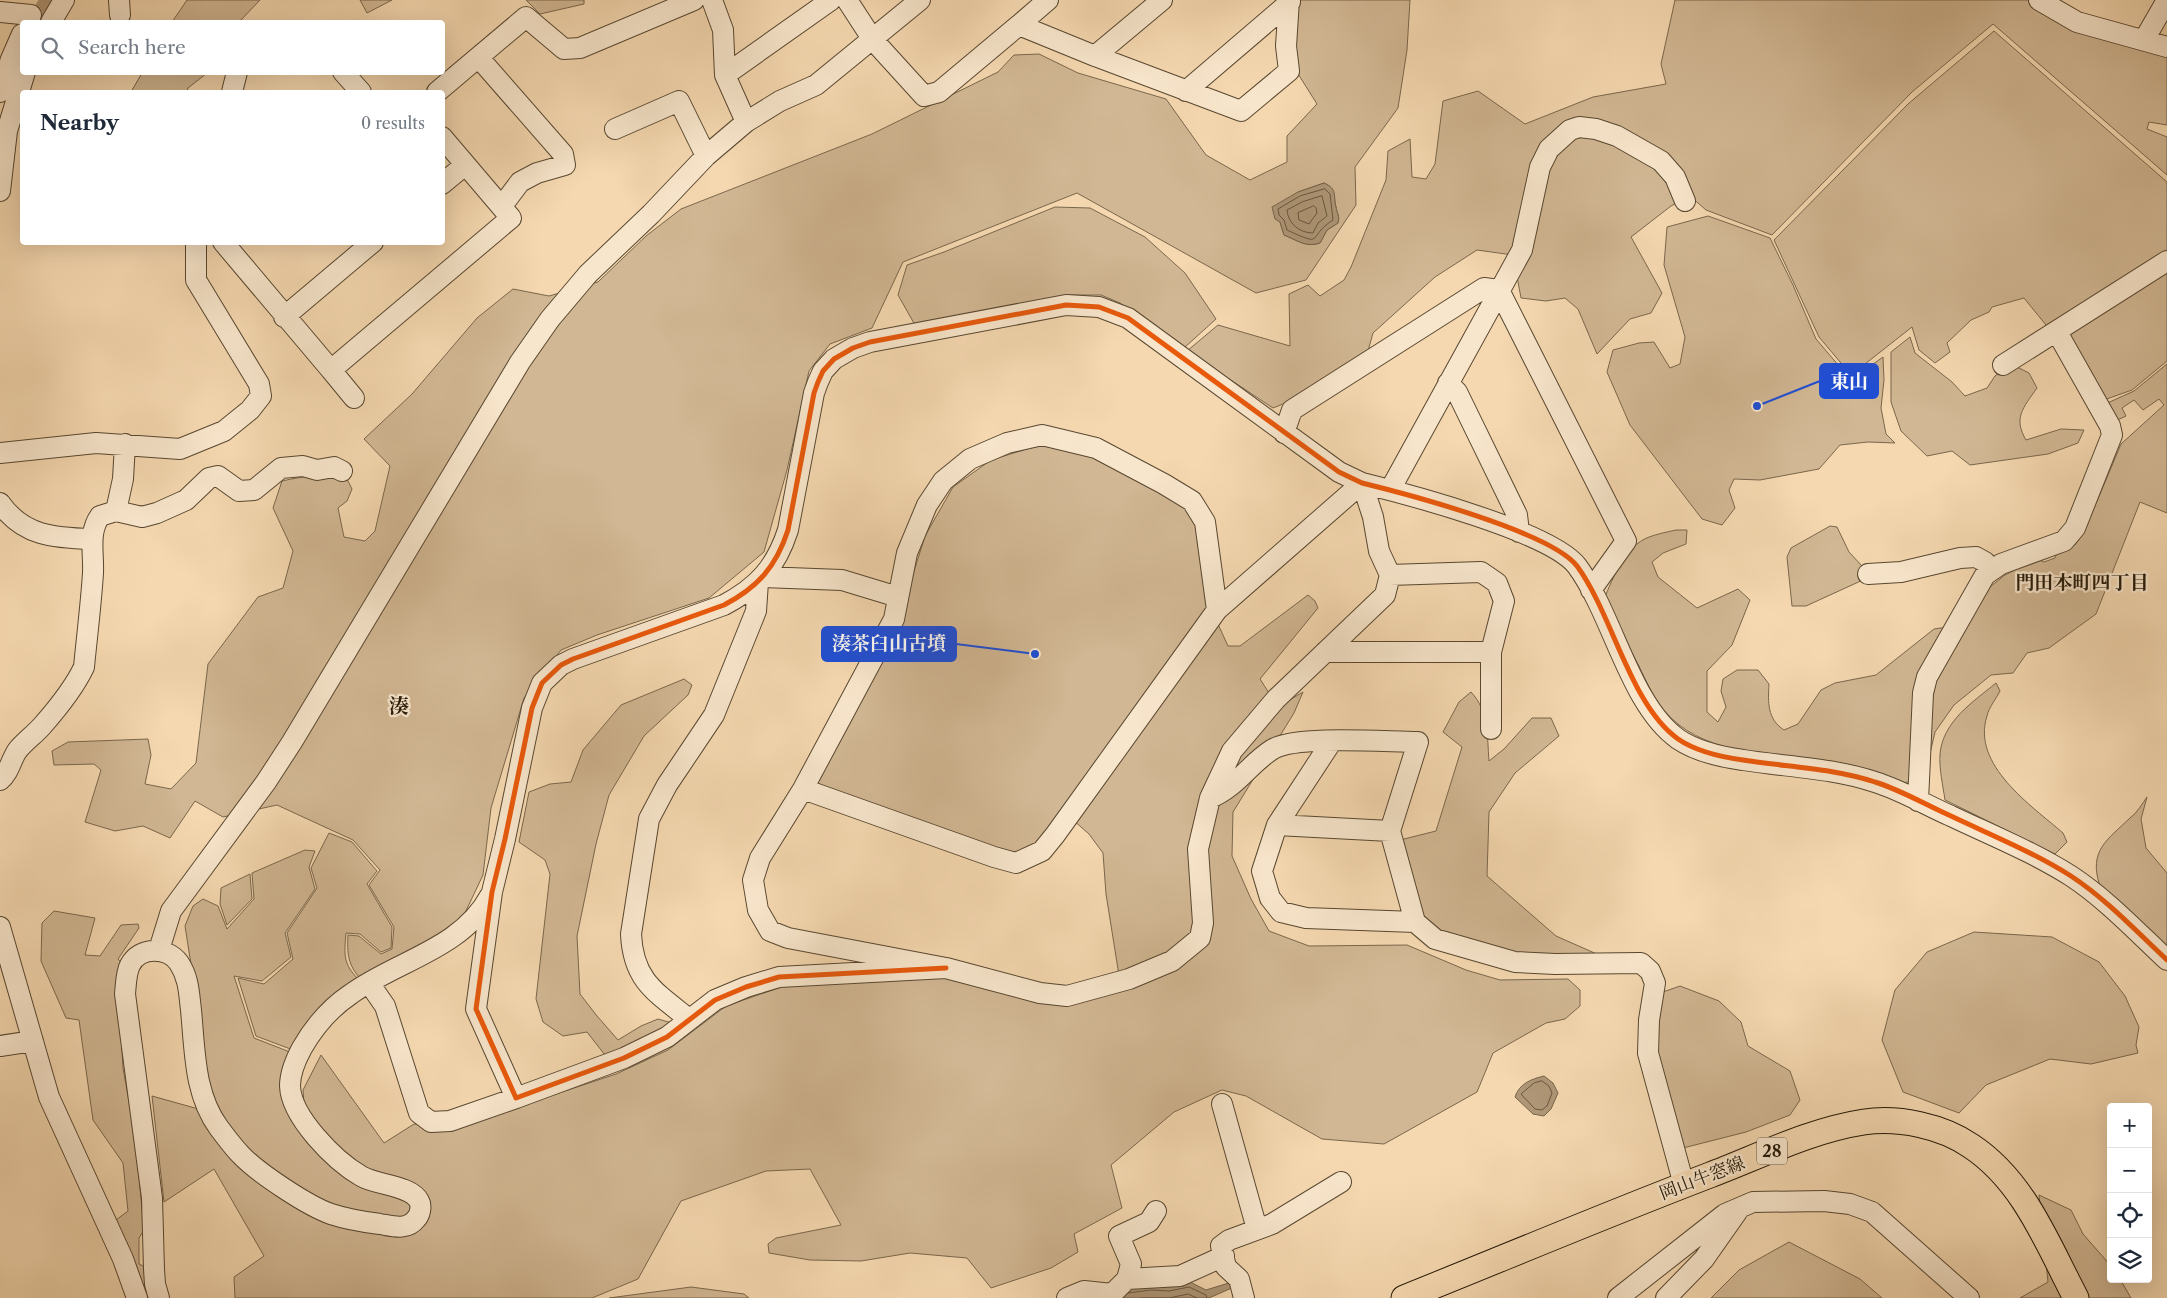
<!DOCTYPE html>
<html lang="en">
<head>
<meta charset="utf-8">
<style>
	:root { --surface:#fff; --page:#f2f2f3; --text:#1f2937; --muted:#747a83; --line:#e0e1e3 }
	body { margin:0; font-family:"Libre Caslon Text","Noto Serif JP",serif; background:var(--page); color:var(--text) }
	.controls { position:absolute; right:15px; bottom:15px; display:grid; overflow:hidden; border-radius:5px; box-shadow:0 5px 20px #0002 }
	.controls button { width:45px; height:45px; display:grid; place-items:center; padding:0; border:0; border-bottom:1px solid var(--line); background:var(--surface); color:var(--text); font:25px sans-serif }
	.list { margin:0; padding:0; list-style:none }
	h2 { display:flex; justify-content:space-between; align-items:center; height:65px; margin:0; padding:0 20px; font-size:21px }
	h2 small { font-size:16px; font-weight:400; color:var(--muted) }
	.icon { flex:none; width:28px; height:28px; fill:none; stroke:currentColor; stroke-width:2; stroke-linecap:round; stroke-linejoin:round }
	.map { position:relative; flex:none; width:2167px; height:1298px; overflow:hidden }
	.search { position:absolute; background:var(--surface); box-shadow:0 5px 20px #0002; left:20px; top:20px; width:425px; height:55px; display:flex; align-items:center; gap:12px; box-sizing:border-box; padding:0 18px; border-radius:5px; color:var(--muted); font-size:19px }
	.panel { position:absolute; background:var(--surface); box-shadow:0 5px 20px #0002; left:20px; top:90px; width:425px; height:155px; border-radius:5px }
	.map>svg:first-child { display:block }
</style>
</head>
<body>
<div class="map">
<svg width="2167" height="1298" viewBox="0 0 2167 1298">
	<rect width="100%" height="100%" fill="#f5d8b0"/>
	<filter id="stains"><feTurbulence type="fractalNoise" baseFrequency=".004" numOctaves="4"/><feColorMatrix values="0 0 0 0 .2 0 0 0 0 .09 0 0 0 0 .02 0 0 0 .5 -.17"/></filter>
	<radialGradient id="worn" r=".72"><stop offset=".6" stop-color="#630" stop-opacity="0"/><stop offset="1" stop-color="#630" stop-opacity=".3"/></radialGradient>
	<path fill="#d1b793" stroke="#7a674c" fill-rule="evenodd" d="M 187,0 L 260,0 L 239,22 L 172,22 Z
		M 360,0 L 392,0 L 367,13 Z
		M 526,0 L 584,0 L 584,4 L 540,14 Z
		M 1295,0 L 1410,0 L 1407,50 L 1398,108 L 1355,167 L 1356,205 L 1306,280 L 1256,293 L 1077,193 L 903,262 L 872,328 L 830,344 L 809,371 L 787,470 L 764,552 L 709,598 L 597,635 L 561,650 L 524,698 L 491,808 L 483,875 L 464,915 L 428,944 L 361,979 C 348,966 347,953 348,935 L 359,936 L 381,954 L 392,949 L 394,927 L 369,885 L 380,870 L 353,840 L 277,805 L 223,817 L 195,801 L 170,838 L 143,826 L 115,831 L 85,822 L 101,770 L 94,764 L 54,765 L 52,751 L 68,742 L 148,739 L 151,755 L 145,784 L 171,789 L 196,763 L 208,664 L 258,597 L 283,588 L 293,551 L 273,508 L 282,481 C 304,476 325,473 347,479 L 352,489 L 347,501 L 338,508 L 344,537 L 365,541 L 375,531 L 390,466 L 364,439 L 412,394 L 477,318 L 513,289 L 549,296 L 598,282 L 646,236 L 681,209 L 872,134 L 998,72 L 1014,55 L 1039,54 L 1078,73 L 1166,99 L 1206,155 L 1250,180 L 1287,162 L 1287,136 L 1317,104 L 1295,69 ZM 1324,183 C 1337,189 1333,196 1336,207 C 1337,214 1340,216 1338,223 L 1327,230 L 1320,243 C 1306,248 1297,240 1284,235 L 1280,222 L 1298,192 Z
		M 1675,0 L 2028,0 L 2077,30 L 2167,53 L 2167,125 L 2149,122 L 2147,129 L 2167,137 L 2167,175 L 1993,24 L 1912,92 L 1772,235 L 1706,210 L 1690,196 L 1671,206 L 1631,237 L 1662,293 L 1651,313 L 1630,319 L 1597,354 L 1578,309 L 1565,298 L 1546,301 L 1521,298 L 1513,255 L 1477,250 L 1435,277 L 1373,333 L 1368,351 L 1288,402 L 1273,408 L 1187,351 L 1218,325 L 1290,346 L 1289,294 L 1308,285 L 1320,296 L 1344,280 L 1351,267 L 1386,180 L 1388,151 L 1410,139 L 1412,177 L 1426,179 L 1435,164 L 1443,101 L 1478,91 L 1525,124 L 1593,97 L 1666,84 L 1661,64 Z
		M 1994,31 L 2167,182 L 2167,361 L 2132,390 L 2101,401 L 2050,330 L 2024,298 L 1992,307 L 1989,312 L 1971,320 L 1947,343 L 1950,352 L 1935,363 L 1919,350 L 1912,327 L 1851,375 L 1819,337 L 1774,240 L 1908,104 Z
		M 142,73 L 142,72 L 207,73 L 188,88 L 187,92 L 131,92 Z
		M 1055,207 L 1090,208 L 1145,237 L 1185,273 L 1216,319 L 1184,348 L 1120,303 L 1101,295 L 1071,295 L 915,325 L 898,295 L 907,265 L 944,252 Z
		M 1708,216 L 1770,238 L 1793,285 L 1816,339 L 1851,380 L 1883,357 L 1884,380 L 1881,408 L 1886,434 L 1895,443 L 1868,442 L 1840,445 L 1819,469 L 1760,480 L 1734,479 L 1729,490 L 1735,508 L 1722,525 L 1702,519 L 1630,425 L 1607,372 L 1613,350 L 1639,343 L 1654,342 L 1670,368 L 1680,364 L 1685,337 L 1664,265 L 1667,227 Z
		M 1910,337 L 1915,353 L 1952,382 L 1965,396 L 1987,388 L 1995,376 L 2011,364 L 2029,373 L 2037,388 C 2023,408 2013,418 2026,440 L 2061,429 L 2084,430 L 2078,443 L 2048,454 L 1970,465 L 1952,451 L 1927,456 L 1901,431 L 1891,402 L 1891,352 Z
		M 2167,364 L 2167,513 L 2140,502 L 2096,614 L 2049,648 L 2027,653 L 2013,673 L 1991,675 L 1954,705 L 1935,732 L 1929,758 L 1930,710 L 1936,682 L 1967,625 L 1990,587 L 2005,575 L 2037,559 L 2044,562 L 2055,558 L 2057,553 L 2075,545 L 2084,532 L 2121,444 L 2164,405 L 2159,399 L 2143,410 L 2134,400 L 2122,408 L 2126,416 L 2113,422 L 2103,405 L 2134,391 Z
		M 1040,445 L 1099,458 L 1185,505 L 1198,524 L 1207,600 L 1228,646 L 1240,646 L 1308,595 L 1315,601 L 1318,608 L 1260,679 L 1278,707 L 1303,692 L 1294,713 L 1233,812 L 1232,856 L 1251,899 L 1269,931 L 1309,946 L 1407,945 L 1466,970 L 1500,980 L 1568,979 L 1580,990 L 1580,1006 L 1565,1019 L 1546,1023 L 1493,1053 L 1477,1092 L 1384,1144 L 1322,1139 L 1246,1096 L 1222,1090 L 1174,1112 L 1111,1165 L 1122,1208 L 1074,1234 L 1078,1252 L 1051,1268 L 991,1288 L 967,1258 L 910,1253 L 861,1261 L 810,1260 L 769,1253 L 768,1244 L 776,1238 L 841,1225 L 810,1169 L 766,1171 L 681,1201 L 638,1279 L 592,1298 L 235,1298 L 234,1277 L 264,1256 L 214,1169 L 164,1202 L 152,1096 L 202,1110 L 205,1054 L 185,926 L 193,906 L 203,899 L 218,906 L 227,929 L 254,899 L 252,873 L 305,850 L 315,851 L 309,867 L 315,889 L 285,933 L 291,957 L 262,981 L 234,976 L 254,1038 L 290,1052 L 281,1082 L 304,1103 L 303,1090 L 321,1055 L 384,1143 L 414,1124 L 454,1128 L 616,1074 L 668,1050 L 726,1006 L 787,985 L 944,975 L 1031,999 L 1121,988 L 1106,894 L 1103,853 L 1089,834 L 1064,812 C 1046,838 1042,848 1009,854 L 861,802 L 817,783 L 905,600 L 925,536 L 953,487 L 991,460 Z
		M 1830,526 L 1837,527 L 1849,552 L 1863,567 L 1865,579 L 1806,606 L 1792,606 L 1787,557 L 1791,548 Z
		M 1676,530 L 1687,530 L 1686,544 L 1663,553 L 1652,562 L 1658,577 L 1697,608 L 1738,589 L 1750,600 L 1732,645 L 1707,671 L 1707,712 L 1718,722 L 1726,707 L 1721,691 L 1723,679 L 1737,670 L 1758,670 L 1769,684 C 1768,702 1767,719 1784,730 L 1798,724 L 1821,690 L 1835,683 L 1876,675 L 1934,629 L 1947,627 L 1914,779 L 1905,783 C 1877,772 1851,767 1821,762 C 1769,753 1699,755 1663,709 C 1653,696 1646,681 1639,666 C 1627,644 1615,621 1604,599 C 1613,578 1625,546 1649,537 C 1657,534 1667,532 1676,530 Z
		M 684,679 L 692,685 L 688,695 L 644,736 L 609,795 L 596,844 L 577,936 L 580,994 L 597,1016 L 618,1040 L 641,1026 L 658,1019 L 672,1023 L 608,1059 L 587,1032 L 563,1036 L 543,1022 L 536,999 L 550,874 L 545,860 L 519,842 L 529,792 L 550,784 L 571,782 L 583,750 L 621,705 Z
		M 1996,683 L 2000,691 C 1996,699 1989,707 1987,716 C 1971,765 2032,806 2063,833 L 2067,842 L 2055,854 L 1945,800 C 1943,786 1939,769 1940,754 C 1943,721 1973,702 1996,683 Z
		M 1471,692 C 1489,711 1487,736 1489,761 L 1504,749 L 1532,718 L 1551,718 L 1559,736 L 1515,773 L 1489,812 L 1487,876 L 1556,936 L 1599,955 L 1522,954 L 1436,932 L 1418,911 L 1400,840 L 1436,831 L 1462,747 L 1443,732 L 1459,702 Z
		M 2147,797 L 2141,819 L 2146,848 L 2167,873 L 2167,948 L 2100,886 C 2088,851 2107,840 2130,818 C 2137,813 2142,804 2147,797 Z
		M 329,833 L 352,842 L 377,871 L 367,884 L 392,927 L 391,948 L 381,952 L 360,934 L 346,933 C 344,955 343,964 359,980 L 293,1050 L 256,1036 L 238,978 L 264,984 L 293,959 L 287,933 L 317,888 L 311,868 Z
		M 250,874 L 252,899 L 227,925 L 220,904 L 221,888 Z
		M 54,911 L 95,918 L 85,955 L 100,956 L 121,925 L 138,924 L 139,928 L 118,959 L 122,963 L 119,999 L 123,1068 L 135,1135 L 144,1230 L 139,1238 L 139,1264 L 145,1267 L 153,1298 L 143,1298 L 116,1220 L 128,1211 L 123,1163 L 93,1120 L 79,1020 L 66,1018 L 41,961 L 42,923 Z
		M 1974,932 L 2052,937 L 2099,962 L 2125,996 L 2139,1027 L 2136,1045 L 2138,1053 L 2091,1064 L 2050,1059 L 1986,1085 L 1959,1113 L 1903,1092 L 1882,1040 L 1895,990 L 1927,952 Z
		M 1680,986 L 1719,1001 L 1741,1022 L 1748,1046 L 1790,1071 L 1800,1100 L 1790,1115 L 1746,1132 L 1683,1148 L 1656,1060 L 1656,1032 L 1663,992 Z
		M 2039,1195 L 2071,1210 L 2083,1234 L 2111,1266 L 2111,1279 L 2120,1279 L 2131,1298 L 2020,1298 L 2048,1282 Z
		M 1789,1242 L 1860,1279 L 1882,1298 L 1711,1298 L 1739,1270 Z
		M 691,1287 L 744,1294 L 749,1298 L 609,1298 Z"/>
	<path fill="#ae9676" stroke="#766349" d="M 1324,183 C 1338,189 1333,196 1336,207 C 1337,214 1340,216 1338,223 L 1327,230 L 1320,243 C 1306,248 1297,240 1284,235 L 1280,222 L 1275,219 L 1272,207 L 1298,192 Z
		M 1544,1076 L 1553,1083 L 1558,1093 L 1551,1109 L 1544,1116 L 1533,1114 L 1515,1097 C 1519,1084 1531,1079 1544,1076 Z
		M 1190,1282 L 1206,1290 L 1232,1282 L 1234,1287 L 1209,1298 L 1115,1298 L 1123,1289 Z"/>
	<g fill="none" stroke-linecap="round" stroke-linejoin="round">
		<path stroke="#68563e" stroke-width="1" d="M 1325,189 L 1330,194 L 1333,220 C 1306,237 1326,248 1287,230 L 1284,220 L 1279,215 L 1278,209 L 1300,196 Z
			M 1322,196 L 1327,216 L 1318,223 L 1313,233 C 1299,233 1288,223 1287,210 L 1302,202 Z
			M 1314,206 L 1316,208 L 1317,213 L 1309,224 L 1299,220 L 1298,213 Z
			M 1542,1081 L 1549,1086 L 1552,1093 L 1547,1106 L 1542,1110 L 1535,1109 L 1521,1094 L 1534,1083 Z
			M 1128,1293 L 1151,1290 L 1169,1291 L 1189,1287 L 1206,1295 L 1207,1298
			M 1141,1298 L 1169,1298 L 1188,1294 L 1197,1298"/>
		<path stroke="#ae9676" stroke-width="25" d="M 40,22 L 53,0"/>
		<g stroke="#584730" stroke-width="22">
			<path id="minor" d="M 119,0 L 120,15
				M 712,0 L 723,30 L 725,75 L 746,122
				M 847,0 L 873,40 L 924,96 L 939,92 L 1019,25 L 1095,56 L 1162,0
				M 2039,0 L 2077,22 L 2167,47
				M 0,12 L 31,15
				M 51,22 L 64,0
				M 1019,25 L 1048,0
				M 2144,40 L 2167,0
				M 1095,56 L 1241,111 L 1289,71 L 1286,46 L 1289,0
				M 479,58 L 563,154 L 565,165 L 537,173 L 520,182 L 502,206
				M 343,72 L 361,92
				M 725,75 L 831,0
				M 1186,91 L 1290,2
				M 0,92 L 11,59 L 22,34
				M 232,92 L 237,72
				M 437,92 L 526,17 L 564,49 L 580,48 L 694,0
				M 615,129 L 679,101 L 706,156
				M 442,184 L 465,165
				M 0,191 L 7,131 L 25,72
				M 223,242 L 331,370 L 511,218 L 442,137
				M 1499,290 L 1626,541 L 1591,590
				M 284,317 L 373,242
				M 2003,365 L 2167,261
				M 331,370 L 354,398
				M 1448,383 L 1457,392 L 1517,515 L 1519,532
				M 1284,433 L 1292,410 L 1484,288 L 1499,290
				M 0,453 L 96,443 L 180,449 L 224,431 L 250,410 L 261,396 L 259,384 L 196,280 L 196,242
				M 1390,490 L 1522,250 L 1540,167 L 1549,149 L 1570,130 L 1579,127 L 1596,129 L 1617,136 L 1661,161 L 1675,177 L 1685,201
				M 0,503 C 23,536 54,538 92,539
				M 116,511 L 142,517 L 157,513 L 186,500 L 209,478 L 218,476 L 239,491 L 254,490 L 281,468 L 303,466 L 317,470 L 334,467 L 342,471
				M 1868,574 L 1901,572 L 1960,558 L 1976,557 L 1985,562 L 1992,570
				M 1390,575 L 1481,572 L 1497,583 L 1504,601 L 1491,652 L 1491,729
				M 762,577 L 842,580 L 898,597
				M 1217,610 L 1205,522 L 1192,501 L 1164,484 L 1096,448 L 1042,435 L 1007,443 L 970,459 L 943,481 L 927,505 L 907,553 L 894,619 L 803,789 L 760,858 L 753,880 L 758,910 L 770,931 L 788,938 L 946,968 L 1040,993 L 1067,996 L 1129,979 L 1172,961 L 1200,938 L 1203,923 L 1198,849 L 1210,798 L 1232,751 L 1276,699 L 1385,595 L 1390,575 L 1379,551 L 1373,517 L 1362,483
				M 1325,652 L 1491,652
				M 1332,741 L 1277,825 L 1262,871 L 1270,898 L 1281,912 L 1306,918 L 1415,922
				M 0,780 C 9,773 11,760 17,751 C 24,742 34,735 42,726 C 57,709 74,688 84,667 C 87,636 91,604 93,573 C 94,553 88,533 100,516 L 116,511 L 123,479 L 125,444
				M 803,789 L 994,857 L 1016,863 L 1042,851 L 1055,835 L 1217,610 L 1362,483
				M 1210,798 C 1237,787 1250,763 1273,749 C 1298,735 1386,742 1418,742 L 1390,831 L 1415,922 L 1435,939 L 1515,962 L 1555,964 L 1641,963 L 1650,971 L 1655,983 L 1649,1020 L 1648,1053 L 1684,1185
				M 1918,801 L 1923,693 L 1927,677 L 1985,575 L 2001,564 L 2064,541 L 2075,528 L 2112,435 L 2110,426 L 2057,332
				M 1277,825 L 1390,831
				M 0,927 L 49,1097 L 123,1259 L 137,1298
				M 159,950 L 171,911 L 266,782 L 292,742 L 520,362 L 550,319 L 588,274 L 651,214 L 706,156 L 746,122 L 780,101 L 816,85 L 920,0
				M 946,968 L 779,977 L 746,987 L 715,1000 L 667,1037 L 624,1058 L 516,1098 L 476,1009 L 492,892 L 505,839 L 532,708 L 542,683 L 561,665 L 573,659 L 724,605 C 758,587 776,567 788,530 L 814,393 L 818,382 L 823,371 L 834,359 L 853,348 L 870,342 L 1066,305 L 1099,307 L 1128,318 L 1339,472 L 1362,483 C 1407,494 1551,532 1577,566 C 1613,615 1630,705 1678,739 C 1697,752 1721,757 1743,760 C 1787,767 1833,768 1875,782 C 1901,790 1926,805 1951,816 C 1991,835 2033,852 2071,876 C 2106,899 2136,931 2167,960
				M 369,983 L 385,1006 L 419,1113 L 431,1122 L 450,1121 L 516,1098
				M 689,1019 C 655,992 633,980 631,934 L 649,819 L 667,785 L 714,715 L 756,611 L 758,582
				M 0,1046 L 33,1041
				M 1222,1104 L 1257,1229
				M 1156,1211 L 1149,1222 L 1119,1236 L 1131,1264 L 1127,1279 L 1180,1276 L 1224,1256
				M 159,1298 L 155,1284 L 154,1269 L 152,1198 L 125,994 C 126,984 126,973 130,965 C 140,946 168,947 179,963 C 189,978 189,994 191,1010 C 195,1051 194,1094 219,1128 C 226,1137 233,1147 241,1155 C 258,1173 308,1206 331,1214 C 346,1219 364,1222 380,1224 C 392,1226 407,1231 416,1219 C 420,1215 422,1206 419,1201 C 411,1185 375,1185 361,1176 C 335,1161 291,1117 290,1086 C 290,1073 296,1059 302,1048 C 314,1027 330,1008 351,994 C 396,961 462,949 490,896
				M 1067,1298 L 1084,1291 L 1112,1294 L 1127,1279
				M 1244,1298 L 1239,1279 L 1226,1267 L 1221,1246 L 1229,1240 L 1272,1224 L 1341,1182
				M 1618,1298 L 1725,1214 L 1753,1202 L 1824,1201 L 1850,1204 L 1872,1212 L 1969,1298
				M 1666,1298 L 1704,1259 L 1737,1212"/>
		</g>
		<g stroke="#231706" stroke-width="27">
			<path id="major" d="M 1404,1298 C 1506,1257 1608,1214 1710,1175 C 1760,1156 1811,1130 1864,1122 C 1899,1117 1942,1126 1971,1146 C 2024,1181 2047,1243 2076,1298"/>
		</g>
		<use href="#minor" stroke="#f8e6cc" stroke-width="20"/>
		<use href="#major" stroke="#f5d8b0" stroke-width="25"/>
		<g stroke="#f8e6cc" stroke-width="8">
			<path id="cycleway" d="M 946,968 L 779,977 L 746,987 L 715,1000 L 667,1037 L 624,1058 L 516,1098 L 476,1009 L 492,892 L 505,839 L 532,708 L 542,683 L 561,665 L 573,659 L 724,605 C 758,587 776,567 788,530 L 814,393 L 818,382 L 823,371 L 834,359 L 853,348 L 870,342 L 1066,305 L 1099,307 L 1128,318 L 1339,472 L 1362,483 C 1407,494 1551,532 1577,566 C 1613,615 1630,705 1678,739 C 1697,752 1721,757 1743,760 C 1787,767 1833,768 1875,782 C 1901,790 1926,805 1951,816 C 1991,835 2033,852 2071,876 C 2106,899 2136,931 2167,960"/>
		</g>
		<use href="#cycleway" stroke="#e8590c" stroke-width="5"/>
	</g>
	<g text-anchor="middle" stroke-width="4.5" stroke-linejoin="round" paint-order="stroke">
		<rect fill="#f8e6cc" stroke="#635541" stroke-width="1" x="1757" y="1137.5" width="30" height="27" rx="4"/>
		<g font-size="16" font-weight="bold" fill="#231706">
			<text x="1772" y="1157">28</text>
		</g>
		<g font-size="18" fill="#231706" stroke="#f8e6cc">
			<text transform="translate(1702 1178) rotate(-21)" y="6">岡山牛窓線</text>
		</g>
		<g font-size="19" font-weight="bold" fill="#231706" stroke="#f8e6cc">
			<text x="2082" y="589">門田本町四丁目</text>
		</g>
		<g font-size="20" font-weight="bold" fill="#231706" stroke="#f8e6cc">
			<text x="399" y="713">湊</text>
		</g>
	</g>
	<path fill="none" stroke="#1d4ed8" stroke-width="2" d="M1757 406L1820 381M1035 654L956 644"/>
	<g fill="#1d4ed8" stroke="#f8e6cc" stroke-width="2">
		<circle cx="1757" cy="406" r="5"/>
		<circle cx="1035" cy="654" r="5"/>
	</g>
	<g fill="#1d4ed8" stroke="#1d4ed8" stroke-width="2">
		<rect x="1820" y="364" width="58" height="34" rx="5"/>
		<rect x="822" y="627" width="134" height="34" rx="5"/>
	</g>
	<g font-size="19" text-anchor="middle" font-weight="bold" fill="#fff">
		<text x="1849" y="388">東山</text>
		<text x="889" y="650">湊茶臼山古墳</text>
	</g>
	<rect width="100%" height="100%" filter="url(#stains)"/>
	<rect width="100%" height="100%" fill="url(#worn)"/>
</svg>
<div class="controls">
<button>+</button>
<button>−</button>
<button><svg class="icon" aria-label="locate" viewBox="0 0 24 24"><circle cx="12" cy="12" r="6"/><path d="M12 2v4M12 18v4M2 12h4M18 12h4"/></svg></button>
<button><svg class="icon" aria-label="layers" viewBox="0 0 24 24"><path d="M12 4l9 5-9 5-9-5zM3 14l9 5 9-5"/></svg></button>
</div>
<div class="search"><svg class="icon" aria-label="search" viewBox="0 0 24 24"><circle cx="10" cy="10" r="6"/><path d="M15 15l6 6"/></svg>Search here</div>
<section class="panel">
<h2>Nearby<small>0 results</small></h2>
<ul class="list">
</ul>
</section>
</div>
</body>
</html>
